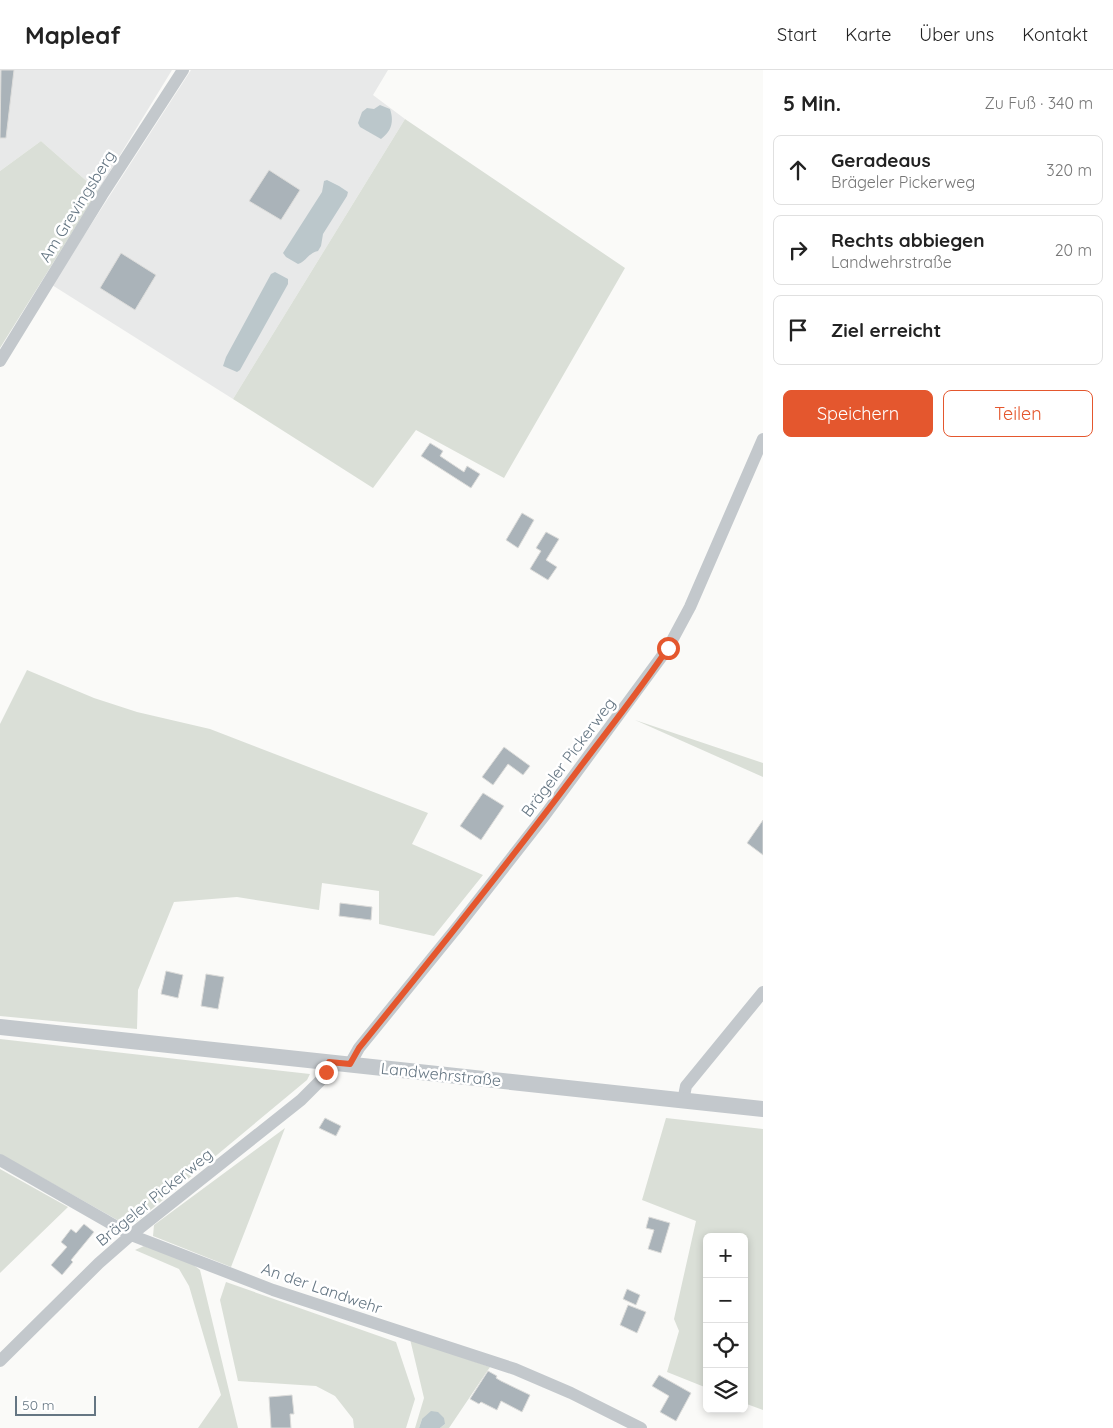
<!DOCTYPE html>
<html lang="de">
<head>
<meta charset="utf-8">
<style>
	:root { --surface:#fff; --page:#f2f2f2; --text:#222; --muted:#767676; --line:#e0e0e0; --accent:#e4572e }
	body { margin:0; font-family:Quicksand,sans-serif; background:var(--page); color:var(--text) }
	.controls { position:absolute; right:15px; bottom:15px; display:grid; overflow:hidden; border-radius:8px; box-shadow:0 2px 8px #0003 }
	.controls button { width:45px; height:45px; display:grid; place-items:center; padding:0; border:0; border-bottom:1px solid var(--line); background:var(--surface); color:var(--text); font:25px sans-serif }
	.scale { position:absolute; left:15px; bottom:12px; width:81px; box-sizing:border-box; padding-left:5px; border:2px solid #657683; border-top:0; font-size:14px; line-height:18px; white-space:nowrap; color:#657683; -webkit-text-stroke:4px #fff; paint-order:stroke }
	.stop { position:absolute; width:15px; height:15px; margin:-11px; border:4px solid #e4572e; border-radius:50%; background:#fff }
	.stop.end { background:#e4572e; border-color:#fff; box-shadow:0 1px 5px #0008 }
	.list { margin:0; padding:0; list-style:none }
	h2 { display:flex; justify-content:space-between; align-items:center; height:65px; margin:0; padding:0 20px; font-size:21px }
	h2 small { font-size:16px; font-weight:400; color:var(--muted) }
	.list li { display:grid; grid-template-columns:32px 1fr auto; gap:15px; align-items:center; box-sizing:border-box; height:70px; margin:0 10px 10px; padding:0 10px; border:1px solid var(--line); border-radius:8px }
	.list b { display:block; font-size:19px; white-space:nowrap }
	.list p { margin:0; font-size:16px; white-space:nowrap; color:var(--muted) }
	.list em { font-size:16px; font-style:normal; color:var(--muted) }
	.actions { display:flex; gap:10px; padding:15px 20px }
	.actions a { flex:1; padding:11px 0; border:1px solid var(--accent); border-radius:8px; text-align:center; font-size:18px; color:var(--accent) }
	.actions .main { background:var(--accent); color:#fff }
	.icon { flex:none; width:28px; height:28px; fill:none; stroke:currentColor; stroke-width:2; stroke-linecap:round; stroke-linejoin:round }
	.map { position:relative; flex:none; width:763px; height:1358px; overflow:hidden }
	header { display:flex; align-items:center; gap:30px; box-sizing:border-box; height:70px; padding:0 25px; background:var(--surface); border-bottom:1px solid var(--line) }
	header strong { font-size:24px }
	nav { display:flex; gap:28px; margin-inline-start:auto; font-size:18px }
	main { display:flex }
	aside { flex:1; background:var(--surface) }
	.map>svg:first-child { display:block }
</style>
</head>
<body>
<header>
<strong>Mapleaf</strong>
<nav><a>Start</a><a>Karte</a><a>Über uns</a><a>Kontakt</a></nav>
</header>
<main>
<div class="map">
<svg width="763" height="1358" viewBox="0 0 763 1358">
	<rect width="100%" height="100%" fill="#fafaf8"/>
	<path fill="#e8e9e9" d="M 0,0 L 172,0 L 98,121 L 41,71 L 0,101 Z
		M 191,0 L 388,0 L 373,25 L 405,49 L 233,329 L 52,215 Z"/>
	<path fill="#dadfd7" d="M 405,49 L 625,198 L 504,408 L 416,360 L 373,418 L 233,329 Z
		M 41,71 L 98,121 L 0,278 L 0,101 Z
		M 27,600 L 94,628 L 137,642 L 210,659 L 428,743 L 412,774 L 483,805 L 434,866 L 379,854 L 379,821 L 322,813 L 319,840 L 237,827 L 174,832 L 138,920 L 137,959 L 0,946 L 0,654 Z
		M 635,650 L 763,693 L 763,707 Z
		M 0,969 L 310,1004 L 307,1010 L 135,1153 L 121,1152 L 0,1084 Z
		M 666,1048 L 763,1059 L 763,1340 L 744,1333 L 744,1167 L 707,1167 L 707,1318 L 667,1302 L 679,1261 L 674,1249 L 696,1151 L 642,1130 Z
		M 285,1058 L 231,1197 L 153,1166 L 154,1155 Z
		M 0,1099 L 68,1137 L 0,1203 Z
		M 144,1176 L 190,1192 L 200,1200 L 238,1358 L 198,1358 L 221,1325 L 189,1216 L 179,1199 L 135,1180 Z
		M 226,1212 L 396,1272 L 415,1329 L 406,1358 L 354,1358 L 353,1349 L 335,1326 L 316,1316 L 238,1311 L 220,1230 Z
		M 410,1269 L 490,1297 L 449,1358 L 440,1358 L 445,1354 L 422,1349 L 419,1358 L 415,1358 L 424,1328 Z"/>
	<path fill="#bbc7cb" d="M 380,35 L 390,39 C 394,51 392,61 381,69 L 360,57 L 358,53 L 362,42 L 367,38 L 374,39 Z
		M 327,110 L 339,116 L 348,122 L 347,126 L 323,164 L 321,176 L 318,181 C 308,183 306,192 298,194 L 286,187 L 283,183 L 322,122 L 324,111 Z
		M 275,202 L 288,209 L 288,214 L 240,300 L 237,302 L 223,296 L 226,287 L 271,204 Z
		M 431,1341 L 438,1342 L 444,1348 L 445,1354 L 440,1358 L 419,1358 L 422,1349 Z"/>
	<path fill="#aab3b9" stroke="#dcdcda" d="M 1,0 L 14,0 L 6,68 L 0,68 Z
		M 269,100 L 300,120 L 281,150 L 249,131 Z
		M 121,183 L 156,205 L 135,240 L 100,218 Z
		M 430,373 L 443,381 L 440,386 L 464,402 L 467,396 L 480,404 L 471,418 L 421,386 Z
		M 522,443 L 534,450 L 518,478 L 506,470 Z
		M 546,462 L 559,469 L 546,490 L 557,497 L 548,510 L 530,499 L 541,481 L 536,478 Z
		M 504,677 L 530,696 L 523,705 L 508,694 L 493,715 L 482,707 Z
		M 483,723 L 504,736 L 481,770 L 460,756 Z
		M 763,750 L 763,785 L 747,773 Z
		M 340,833 L 372,837 L 371,850 L 339,846 Z
		M 166,901 L 183,905 L 178,928 L 161,924 Z
		M 206,904 L 224,907 L 218,939 L 201,936 Z
		M 325,1048 L 341,1056 L 336,1066 L 319,1058 Z
		M 649,1147 L 670,1153 L 661,1183 L 648,1179 L 654,1160 L 646,1158 Z
		M 84,1154 L 94,1162 L 71,1190 L 73,1192 L 62,1205 L 51,1195 L 67,1177 L 61,1172 L 71,1159 L 76,1163 Z
		M 627,1219 L 640,1225 L 636,1235 L 623,1229 Z
		M 628,1235 L 646,1242 L 637,1263 L 620,1255 Z
		M 488,1301 L 497,1306 L 496,1308 L 501,1311 L 530,1325 L 522,1342 L 501,1331 L 497,1340 L 481,1332 L 479,1334 L 470,1329 Z
		M 659,1305 L 691,1323 L 676,1351 L 660,1342 L 669,1326 L 652,1316 Z
		M 292,1325 L 294,1344 L 290,1344 L 291,1358 L 271,1358 L 269,1327 Z"/>
	<g fill="none" stroke-linecap="round" stroke-linejoin="round">
		<path stroke="#c3c8cc" stroke-width="12" d="M 0,291 L 102,125 L 183,0
			M 350,994 L 359,978 L 459,855 L 545,745 L 668,578 L 690,537 L 763,369
			M 683,1031 L 686,1016 L 763,922
			M 0,1090 L 131,1165 L 273,1220 L 515,1299 L 571,1323 L 641,1358
			M 0,1291 L 99,1193 L 131,1165 L 301,1030 L 321,1010 L 329,992"/>
		<path stroke="#c3c8cc" stroke-width="16" d="M 0,957 L 763,1039"/>
	</g>
	<g fill="none" stroke-linecap="round" stroke-linejoin="round">
		<path stroke="#e4572e" stroke-width="6" d="M 326,1002 L 329,992 L 350,994 L 359,978 C 433,887 507,795 578,700 C 608,660 640,620 668,578"/>
	</g>
	<g text-anchor="middle" stroke-width="5" stroke-linejoin="round" paint-order="stroke">
		<g font-size="16" fill="#657683" stroke="#fff">
			<text transform="translate(77 136) rotate(-58)" y="6">Am Grevingsberg</text>
			<text transform="translate(568 687) rotate(-53)" y="6">Brägeler Pickerweg</text>
			<text transform="translate(441 1004) rotate(6)" y="6">Landwehrstraße</text>
			<text transform="translate(154 1127) rotate(-39)" y="6">Brägeler Pickerweg</text>
			<text transform="translate(322 1218) rotate(19)" y="6">An der Landwehr</text>
		</g>
	</g>
</svg>
<div class="controls">
<button>+</button>
<button>−</button>
<button><svg class="icon" aria-label="locate" viewBox="0 0 24 24"><circle cx="12" cy="12" r="6"/><path d="M12 2v4M12 18v4M2 12h4M18 12h4"/></svg></button>
<button><svg class="icon" aria-label="layers" viewBox="0 0 24 24"><path d="M12 4l9 5-9 5-9-5zM3 14l9 5 9-5"/></svg></button>
</div>
<div class="scale">50 m</div>
<div class="stop" style="left:668px;top:578px"></div>
<div class="stop end" style="left:326px;top:1002px"></div>
</div>
<aside>
<h2>5 Min.<small>Zu Fuß · 340 m</small></h2>
<ul class="list">
<li><svg class="icon" aria-label="ahead" viewBox="0 0 24 24"><path d="M12 20V5M6 11l6-6 6 6"/></svg><div><b>Geradeaus</b><p>Brägeler Pickerweg</p></div><em>320 m</em></li>
<li><svg class="icon" aria-label="right" viewBox="0 0 24 24"><path d="M7 20v-9h11M14 6l5 5-5 5"/></svg><div><b>Rechts abbiegen</b><p>Landwehrstraße</p></div><em>20 m</em></li>
<li><svg class="icon" aria-label="arrive" viewBox="0 0 24 24"><path d="M6 21V4h12l-3 4 3 4H6"/></svg><div><b>Ziel erreicht</b></div></li>
</ul>
<div class="actions"><a class="main">Speichern</a><a>Teilen</a></div>
</aside>
</main>
</body>
</html>
